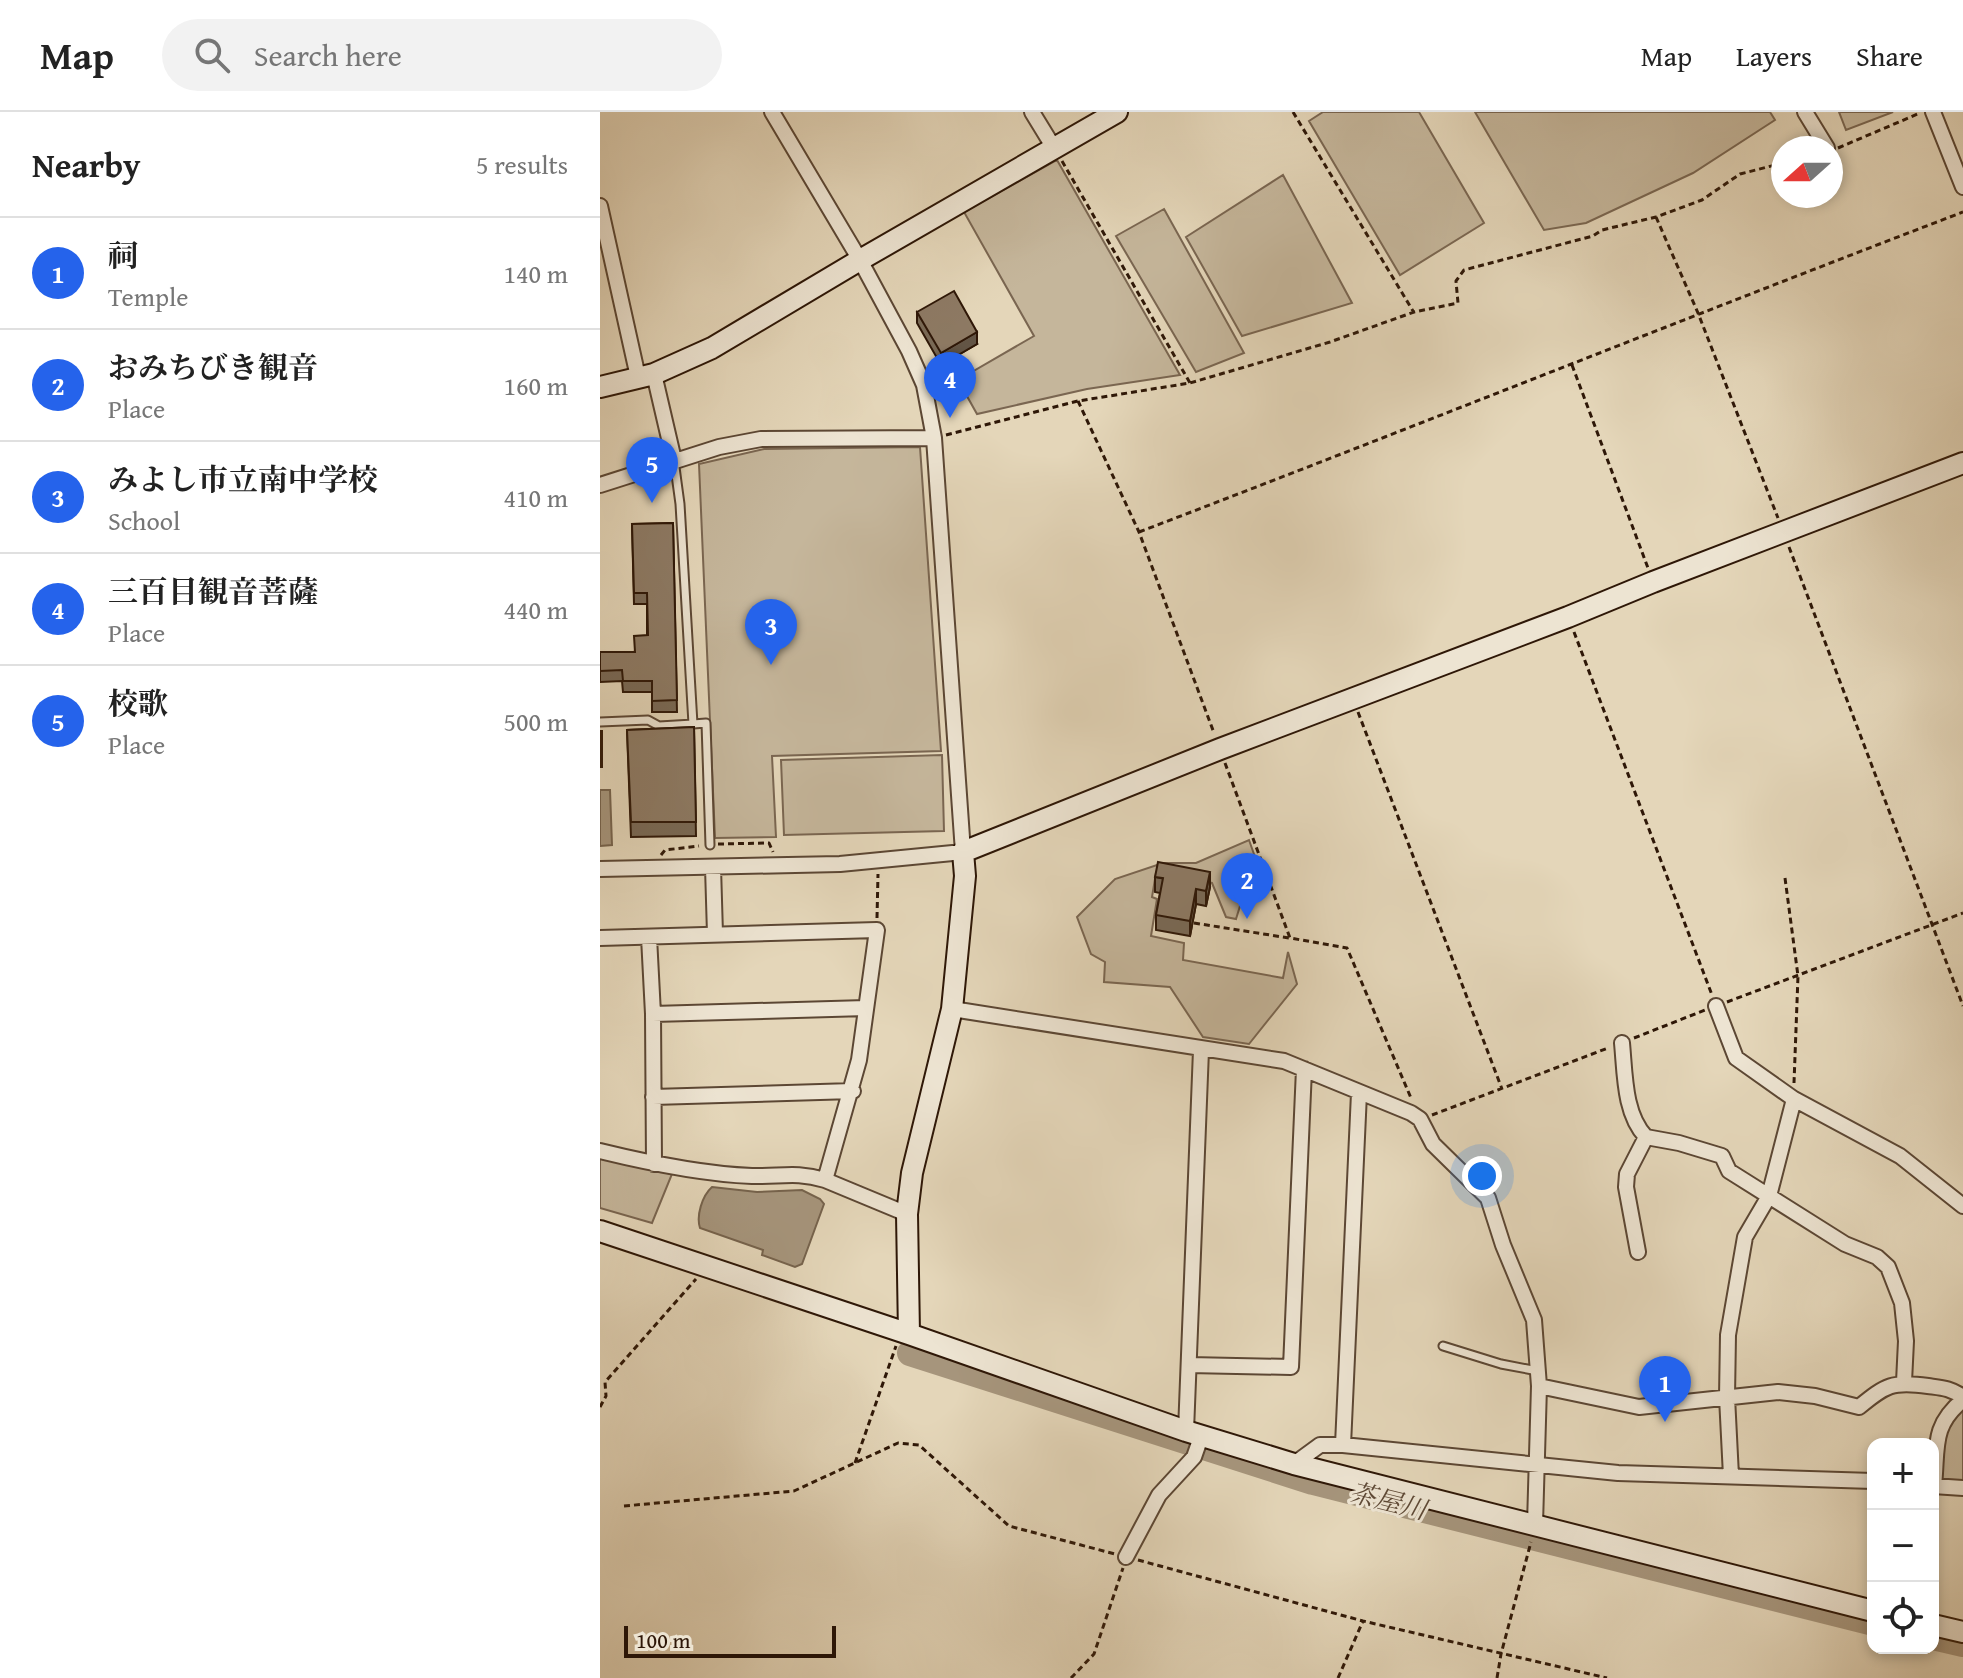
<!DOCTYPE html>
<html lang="en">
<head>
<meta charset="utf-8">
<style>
	:root { --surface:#fff; --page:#f2f2f2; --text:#222; --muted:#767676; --line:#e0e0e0; --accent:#2563eb }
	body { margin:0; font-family:"Gentium Book Plus","Noto Serif JP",serif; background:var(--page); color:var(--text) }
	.controls { position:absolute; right:24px; bottom:24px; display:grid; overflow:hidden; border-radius:16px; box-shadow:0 4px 12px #0003 }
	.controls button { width:72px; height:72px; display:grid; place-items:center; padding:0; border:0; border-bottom:2px solid var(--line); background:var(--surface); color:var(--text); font:40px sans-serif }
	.compass { position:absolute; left:1171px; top:24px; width:72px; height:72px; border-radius:50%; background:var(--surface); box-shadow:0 4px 12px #0003; rotate:249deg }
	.scale { position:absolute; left:24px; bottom:20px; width:212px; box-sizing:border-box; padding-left:8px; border:4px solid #2e1707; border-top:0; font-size:22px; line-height:28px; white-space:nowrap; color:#2e1707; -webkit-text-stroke:6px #ede4d2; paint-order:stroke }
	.you { position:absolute; left:882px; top:1064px; width:28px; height:28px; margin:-20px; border:6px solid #fff; border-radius:50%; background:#1a73e8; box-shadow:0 0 0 12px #1a73e833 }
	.badge { display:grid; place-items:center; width:52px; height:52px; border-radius:50%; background:var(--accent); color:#fff; font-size:26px; font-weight:700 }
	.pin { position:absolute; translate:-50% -66px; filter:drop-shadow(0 2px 4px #0008) }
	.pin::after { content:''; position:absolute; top:42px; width:28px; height:24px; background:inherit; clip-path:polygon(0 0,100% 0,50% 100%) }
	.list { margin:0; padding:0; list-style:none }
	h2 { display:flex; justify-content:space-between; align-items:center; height:104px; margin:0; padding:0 32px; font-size:34px }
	h2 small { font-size:26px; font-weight:400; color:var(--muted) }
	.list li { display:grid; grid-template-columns:52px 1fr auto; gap:24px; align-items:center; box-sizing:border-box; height:112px; padding:0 32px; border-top:2px solid var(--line) }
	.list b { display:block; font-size:30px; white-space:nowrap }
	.list p { margin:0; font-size:26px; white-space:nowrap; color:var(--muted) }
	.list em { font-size:26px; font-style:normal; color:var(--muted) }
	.icon { flex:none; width:44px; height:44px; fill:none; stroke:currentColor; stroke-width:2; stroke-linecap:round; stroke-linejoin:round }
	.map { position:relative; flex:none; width:1363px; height:1566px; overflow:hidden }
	header { display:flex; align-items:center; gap:48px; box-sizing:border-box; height:112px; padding:0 40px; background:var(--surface); border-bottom:2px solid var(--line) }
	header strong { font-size:38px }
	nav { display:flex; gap:44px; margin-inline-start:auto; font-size:28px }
	.search { width:560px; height:72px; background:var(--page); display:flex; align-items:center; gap:20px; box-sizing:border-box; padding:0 28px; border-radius:44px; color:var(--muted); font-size:30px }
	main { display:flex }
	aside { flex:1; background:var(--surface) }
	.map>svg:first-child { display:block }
</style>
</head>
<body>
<header>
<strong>Map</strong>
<div class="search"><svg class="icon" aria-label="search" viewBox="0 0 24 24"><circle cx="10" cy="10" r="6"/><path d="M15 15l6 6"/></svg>Search here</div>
<nav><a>Map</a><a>Layers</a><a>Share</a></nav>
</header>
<main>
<aside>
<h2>Nearby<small>5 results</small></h2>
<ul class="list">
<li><span class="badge">1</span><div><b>祠</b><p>Temple</p></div><em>140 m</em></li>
<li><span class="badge">2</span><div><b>おみちびき観音</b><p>Place</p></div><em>160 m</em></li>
<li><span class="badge">3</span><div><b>みよし市立南中学校</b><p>School</p></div><em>410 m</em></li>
<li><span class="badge">4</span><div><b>三百目観音菩薩</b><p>Place</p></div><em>440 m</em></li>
<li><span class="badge">5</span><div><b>校歌</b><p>Place</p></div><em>500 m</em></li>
</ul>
</aside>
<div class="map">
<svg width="1363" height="1566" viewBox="0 0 1363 1566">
	<rect width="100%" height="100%" fill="#e4d6b9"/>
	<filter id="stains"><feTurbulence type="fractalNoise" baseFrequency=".0025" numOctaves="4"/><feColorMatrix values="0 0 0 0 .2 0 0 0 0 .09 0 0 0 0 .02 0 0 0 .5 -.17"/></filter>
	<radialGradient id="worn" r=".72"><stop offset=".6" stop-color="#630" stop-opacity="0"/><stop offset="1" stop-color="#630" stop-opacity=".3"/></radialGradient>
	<path fill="#c5b69b" stroke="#7a6651" stroke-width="2" d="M 723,0 L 819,0 L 884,111 L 800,163 L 709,9 Z
		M 875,0 L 1170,0 L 1175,8 L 1093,61 L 986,111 L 944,118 Z
		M 1239,0 L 1293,0 L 1246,18 Z
		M 457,48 L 580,263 L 487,277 L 377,302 L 358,268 L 434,224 L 364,100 Z
		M 683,63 L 752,191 L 642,224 L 586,125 Z
		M 564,97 L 644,241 L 596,260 L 516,124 Z
		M 320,335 L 341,639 L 172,644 L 176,725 L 115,726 L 99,352 L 164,337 Z
		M 342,643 L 344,719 L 184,723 L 181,648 Z
		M 649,728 L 655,745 L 636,807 L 626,805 L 612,771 L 556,761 L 552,785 L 557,787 L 551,824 L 584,831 L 583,848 L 683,866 L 688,840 L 697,872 L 649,932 L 603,925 L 570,875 L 504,870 L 505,850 L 491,842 L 477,805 L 515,767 L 563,751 L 596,751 Z
		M 0,1046 L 72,1062 L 52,1111 L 0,1096 Z
		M 1363,1294 L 1363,1372 L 1336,1370 L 1340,1326 Z"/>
	<path fill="#a6957c" stroke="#76634d" stroke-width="2" d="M 0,678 L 10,678 L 12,733 L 0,734 Z
		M 112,1075 L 157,1080 L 202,1078 L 220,1087 L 224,1092 L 202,1152 L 195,1155 L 162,1143 L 163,1138 L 100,1116 C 96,1104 102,1084 112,1075 Z"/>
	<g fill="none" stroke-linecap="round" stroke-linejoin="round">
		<path stroke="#a6957c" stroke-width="26" d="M 310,1241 L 713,1370 L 1273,1511
			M 1333,1525 L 1363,1532"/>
		<g stroke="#5c4734" stroke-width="11">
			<path id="lane" d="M 74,348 L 80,392 L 93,612 L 106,611 L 110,733
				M 0,610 L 48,608 L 59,614 L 93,612
				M 843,1234 L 901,1252 L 938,1259"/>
		</g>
		<g stroke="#5c4734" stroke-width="18">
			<path id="street" d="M 432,0 L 454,36
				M 1205,0 L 1227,36
				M 1333,0 L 1363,75
				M 0,94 L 38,265
				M 54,262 L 74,348
				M 0,373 L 119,335 L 161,327 L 334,326
				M 113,755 L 115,822
				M 0,757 L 240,752 L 363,740 L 334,326 L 324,273 L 309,239 L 260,148 L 172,0
				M 49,825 L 53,902 L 54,1052
				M 0,826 L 277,818 L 259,948 L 225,1068 C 196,1059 180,1065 152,1064 C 101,1062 49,1051 0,1039
				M 1116,894 L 1136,946 L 1194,987 L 1300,1044 L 1363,1094
				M 352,897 L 684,949 L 811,1001 L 820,1007 L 833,1032 L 888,1086 L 903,1133 L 934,1208 L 939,1274 L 935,1412
				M 53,902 L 266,896
				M 1022,931 C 1025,962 1024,1002 1046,1025 L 1027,1062 L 1026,1075 L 1038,1140
				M 53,985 L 253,979
				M 1046,1025 L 1079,1031 L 1122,1044 L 1129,1059 L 1245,1132 L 1277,1145 L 1288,1155 L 1302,1191 L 1306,1229 L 1304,1270
				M 225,1068 L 307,1102
				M 589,1253 L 691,1255 L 704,957
				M 939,1274 L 1039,1295 L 1178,1280 L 1215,1284 L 1259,1295 C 1286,1273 1292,1269 1328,1274 C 1343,1276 1350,1276 1363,1285
				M 586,1319 L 601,938
				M 743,1333 L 759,981
				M 694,1352 L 720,1333 L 743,1333 L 1018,1361 L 1273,1369
				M 1131,1364 L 1127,1285 L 1128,1223 L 1145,1125 L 1169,1084 L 1194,987
				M 1333,1374 L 1363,1376
				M 1334,1374 C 1338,1336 1331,1314 1363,1288
				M 526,1445 L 559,1383 L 594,1345 L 601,1325"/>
		</g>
		<g stroke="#2e1707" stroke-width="24">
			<path id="secondary" d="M 0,275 L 54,262 L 112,236 L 260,148 L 517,0
				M 0,1119 L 309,1222 L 586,1319 L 694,1352 L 1273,1499
				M 309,1222 L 307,1102 L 312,1061 L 352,897 L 365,764 L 363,740 L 620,637 L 968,505 L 1053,470 L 1363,351
				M 1333,1513 L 1363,1520"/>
		</g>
		<path stroke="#2e1707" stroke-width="3" stroke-dasharray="6 4" stroke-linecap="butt" d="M 693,0 L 813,199
			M 1238,36 L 1320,1
			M 462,49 L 590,271
			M 1056,105 L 1098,201 L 1178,406
			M 972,253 L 1048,456
			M 478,289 L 539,420 L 614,621
			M 346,323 L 478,289 L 590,271 L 730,230 L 814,200 L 858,191 L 856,169 L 864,158 L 993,124 L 1002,118 L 1056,105 L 1102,88 L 1140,62 L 1183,51
			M 539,420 C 814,315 1088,205 1363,100
			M 1189,435 L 1363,894
			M 974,520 L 1112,883
			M 758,600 L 902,977
			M 625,651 L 690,826 L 747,836 L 811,986
			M 118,732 L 169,731 L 173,740
			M 61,743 L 65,738 L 99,734
			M 1185,766 L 1198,864 L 1194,971
			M 277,806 L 278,762
			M 594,811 L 689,826
			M 1127,890 L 1363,801
			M 1034,926 L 1105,898
			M 832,1003 L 1008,936
			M 0,1295 L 6,1284 L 5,1270 L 96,1167
			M 255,1351 L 296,1234
			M 24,1394 L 194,1379 L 298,1331 L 319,1333 L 409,1414 L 515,1442
			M 538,1448 L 763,1509 L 1007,1566
			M 471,1566 L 494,1542 L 523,1456
			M 738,1566 L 763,1509
			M 897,1566 L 901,1542 L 931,1430"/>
		<use href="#lane" stroke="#ede4d2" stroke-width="7"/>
		<use href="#street" stroke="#ede4d2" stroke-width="14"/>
		<use href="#secondary" stroke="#ede4d2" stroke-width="20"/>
	</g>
	<path fill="#796956" stroke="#2e1707" stroke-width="2" d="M 317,200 L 377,232 L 341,253 L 317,211 Z
		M 73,411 L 77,600 L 52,600 L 52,580 L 23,580 L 22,569 L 0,570 L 0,540 L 34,540 L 47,523 L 47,492 L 34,492 L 32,412 Z
		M 94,615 L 96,724 L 31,725 L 27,618 Z
		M 555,765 L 610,775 L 606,794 L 596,792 L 590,824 L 556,818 L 556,803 L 560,781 L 555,780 Z"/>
	<path fill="#635546" stroke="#2e1707" stroke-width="2" d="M 377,220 L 377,232 L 341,253 L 341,241 Z
		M 610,760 L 610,775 L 606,794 L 606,779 Z
		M 596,777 L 596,792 L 590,824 L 590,809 Z"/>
	<path fill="#8d7a64" stroke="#2e1707" stroke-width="2" d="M 354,179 L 377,220 L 341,241 L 317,200 Z
		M 73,411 L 77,588 L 52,589 L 52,569 L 23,569 L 22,558 L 0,559 L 0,540 L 35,540 L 34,524 L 48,523 L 47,481 L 34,481 L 32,412 Z
		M 94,615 L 96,710 L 31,710 L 27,618 Z
		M 0,619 L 2,619 L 2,655 L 0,655 Z
		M 558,750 L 610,760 L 606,779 L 596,777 L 590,809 L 556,803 L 563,766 L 555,765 Z"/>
	<g text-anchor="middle" stroke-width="6" stroke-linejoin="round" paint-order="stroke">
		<g font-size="26" font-style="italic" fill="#5e4936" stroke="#ede4d2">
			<text transform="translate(788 1389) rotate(14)" y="9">茶屋川</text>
		</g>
	</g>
	<rect width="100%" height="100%" filter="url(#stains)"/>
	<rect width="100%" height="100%" fill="url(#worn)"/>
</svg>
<div class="controls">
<button>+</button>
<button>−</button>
<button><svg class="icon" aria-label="locate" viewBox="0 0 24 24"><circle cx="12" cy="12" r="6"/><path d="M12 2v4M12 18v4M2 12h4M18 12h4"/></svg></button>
</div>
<svg class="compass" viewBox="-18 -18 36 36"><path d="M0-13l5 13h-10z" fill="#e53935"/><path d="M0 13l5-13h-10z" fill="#767676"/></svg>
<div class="scale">100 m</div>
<div class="you"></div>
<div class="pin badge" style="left:1065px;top:1310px">1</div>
<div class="pin badge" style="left:647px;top:807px">2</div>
<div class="pin badge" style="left:171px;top:553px">3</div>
<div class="pin badge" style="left:350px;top:306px">4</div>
<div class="pin badge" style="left:52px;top:391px">5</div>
</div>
</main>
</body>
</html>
